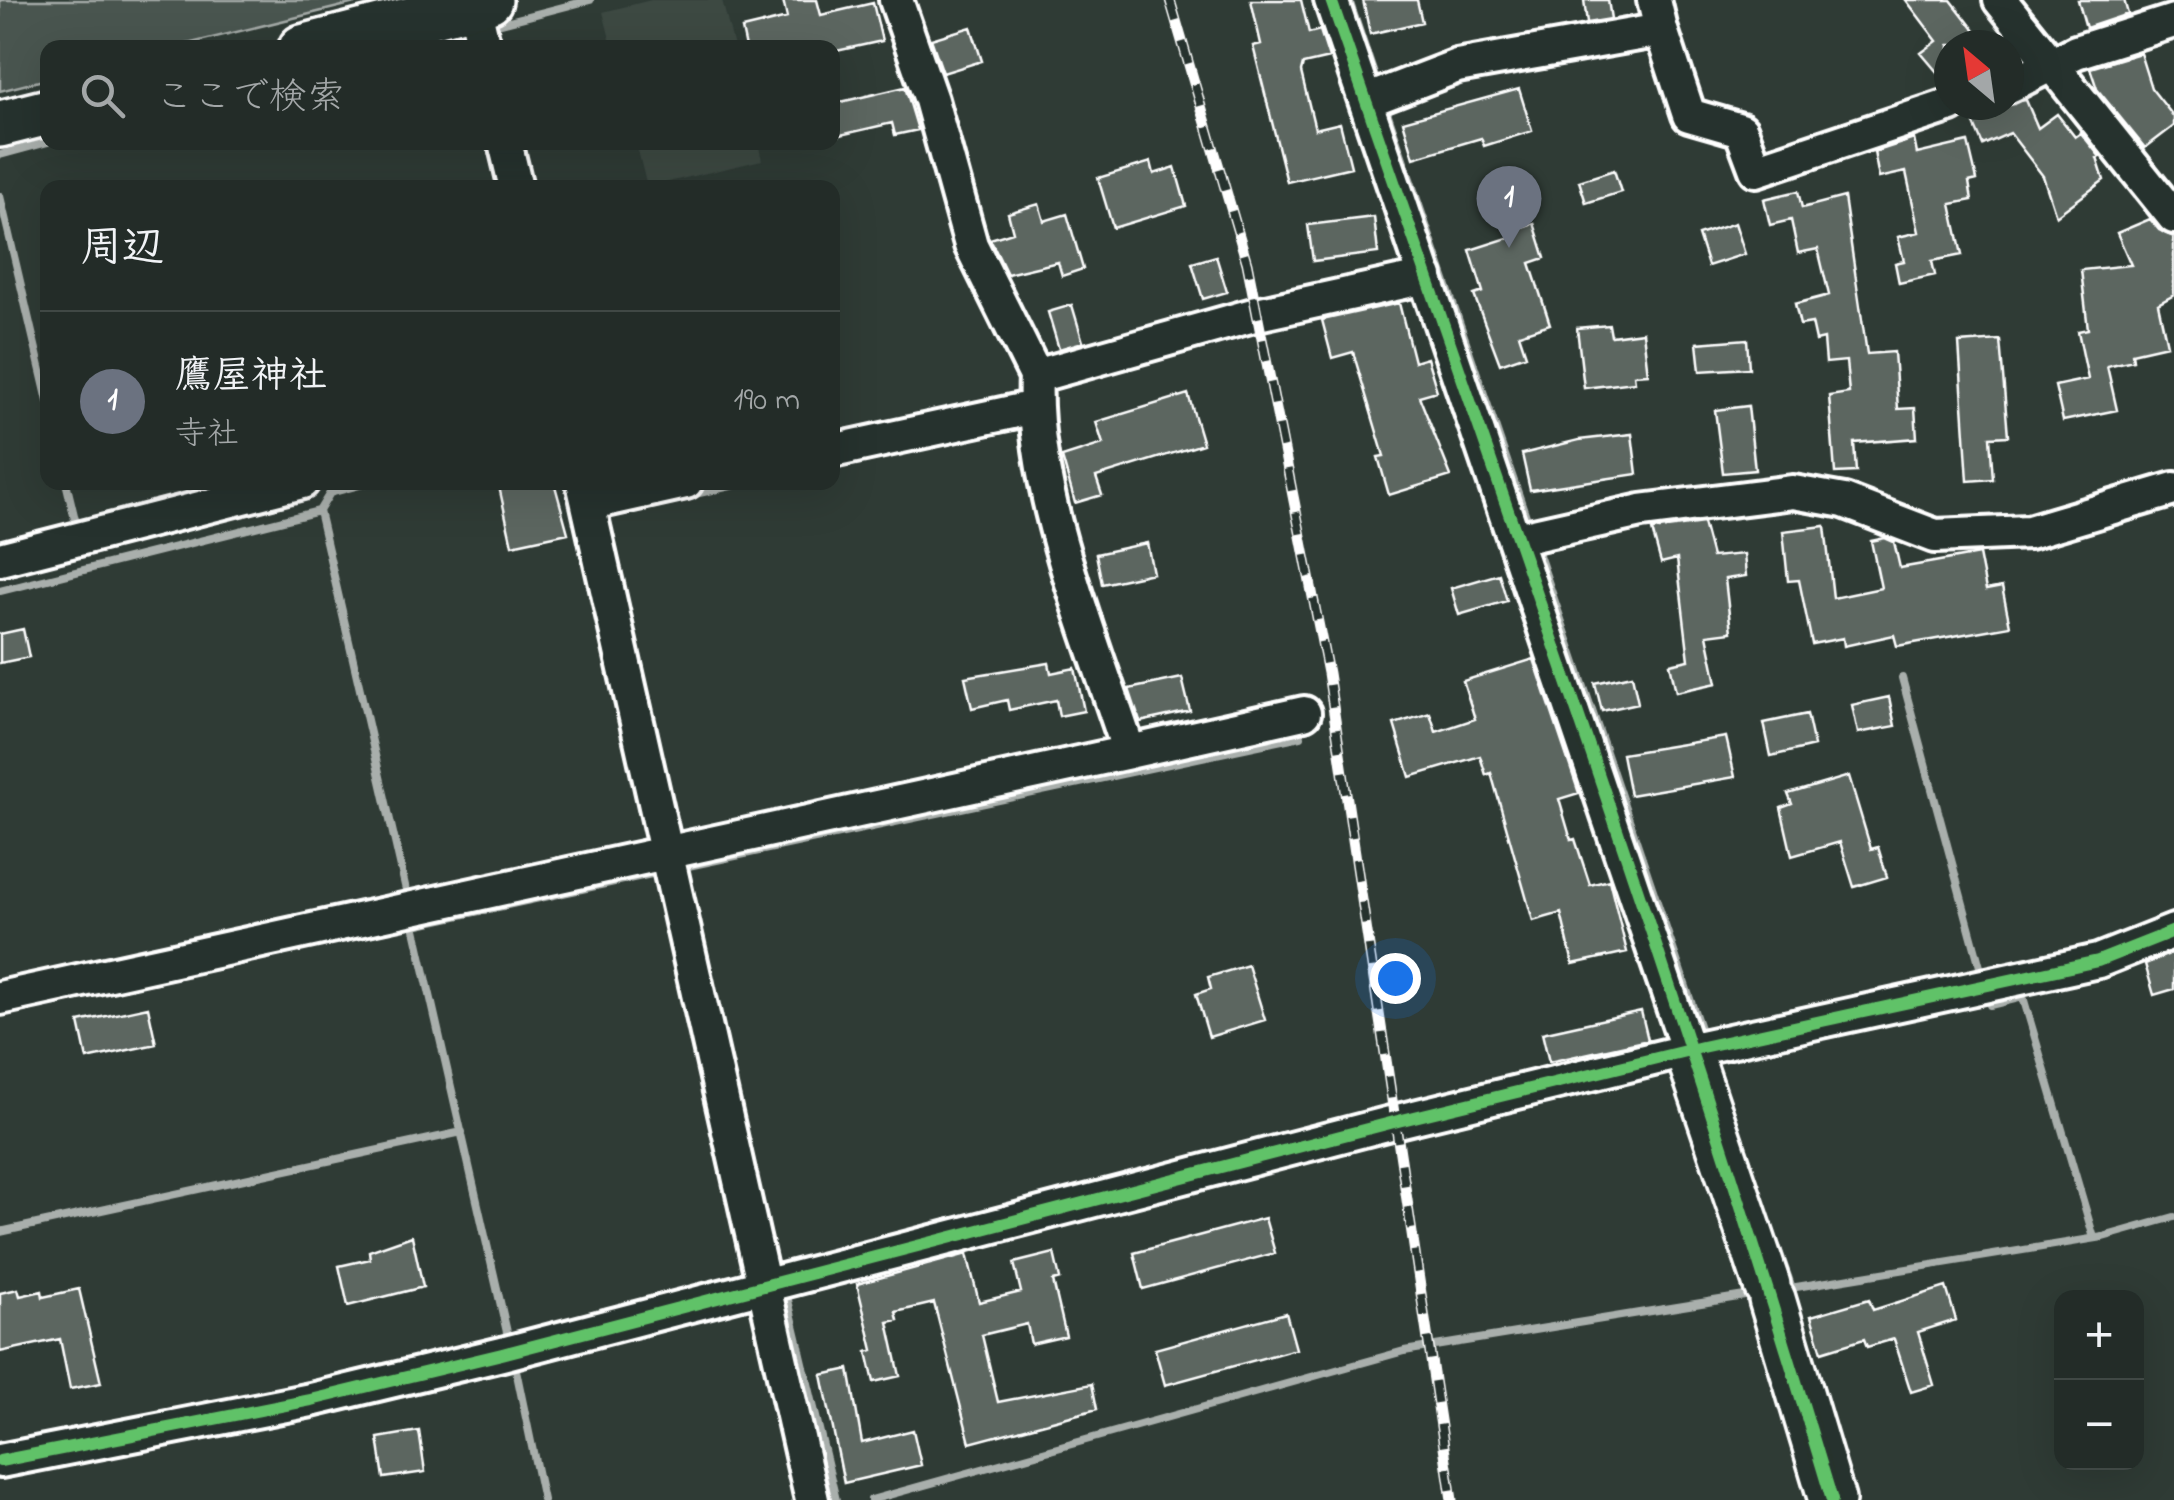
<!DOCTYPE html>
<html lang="ja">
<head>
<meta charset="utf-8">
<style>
	:root { --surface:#232c28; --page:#2f3834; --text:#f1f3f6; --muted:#a3a7a8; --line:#404845; --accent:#ffd166 }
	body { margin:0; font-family:"Indie Flower","Klee One",sans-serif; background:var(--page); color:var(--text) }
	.controls { position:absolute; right:30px; bottom:30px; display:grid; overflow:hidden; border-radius:20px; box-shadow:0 10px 40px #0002 }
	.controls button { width:90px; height:90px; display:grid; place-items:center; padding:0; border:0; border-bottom:2px solid var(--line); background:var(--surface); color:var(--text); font:50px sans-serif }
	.compass { position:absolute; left:1934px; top:30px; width:90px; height:90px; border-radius:50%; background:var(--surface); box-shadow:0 10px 40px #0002; rotate:331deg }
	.you { position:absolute; left:1395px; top:978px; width:35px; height:35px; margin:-25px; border:8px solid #fff; border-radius:50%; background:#1a73e8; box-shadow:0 0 0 15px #1a73e833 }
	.badge { display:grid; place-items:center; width:65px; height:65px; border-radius:50%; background:var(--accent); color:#fff; font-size:32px; font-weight:700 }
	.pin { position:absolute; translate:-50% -82px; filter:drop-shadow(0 2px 5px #0008) }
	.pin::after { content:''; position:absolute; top:52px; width:35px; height:30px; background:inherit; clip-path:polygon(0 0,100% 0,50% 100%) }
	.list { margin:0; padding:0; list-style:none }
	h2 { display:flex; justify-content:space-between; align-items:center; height:130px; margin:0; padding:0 40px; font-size:42px }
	h2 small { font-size:32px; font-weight:400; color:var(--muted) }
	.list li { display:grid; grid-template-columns:65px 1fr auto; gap:30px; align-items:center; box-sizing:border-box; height:180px; padding:0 40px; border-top:2px solid var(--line) }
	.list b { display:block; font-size:38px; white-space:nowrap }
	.list p { margin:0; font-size:32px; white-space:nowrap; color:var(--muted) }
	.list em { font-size:32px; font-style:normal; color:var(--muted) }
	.icon { flex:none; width:55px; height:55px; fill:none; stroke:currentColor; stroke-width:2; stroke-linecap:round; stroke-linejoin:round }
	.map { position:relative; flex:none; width:2174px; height:1500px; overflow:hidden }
	.search { position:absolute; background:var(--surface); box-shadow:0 10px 40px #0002; left:40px; top:40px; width:800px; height:110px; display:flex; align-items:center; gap:25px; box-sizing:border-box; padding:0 35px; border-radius:20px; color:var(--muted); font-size:38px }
	.panel { position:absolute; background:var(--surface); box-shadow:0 10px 40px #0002; left:40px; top:180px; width:800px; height:310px; border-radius:20px }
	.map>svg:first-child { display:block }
</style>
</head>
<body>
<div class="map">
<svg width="2174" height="1500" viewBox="0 0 2174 1500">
	<rect width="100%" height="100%" fill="#2f3b35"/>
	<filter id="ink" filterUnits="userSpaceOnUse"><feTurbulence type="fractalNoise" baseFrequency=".01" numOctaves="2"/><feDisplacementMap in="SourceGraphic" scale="20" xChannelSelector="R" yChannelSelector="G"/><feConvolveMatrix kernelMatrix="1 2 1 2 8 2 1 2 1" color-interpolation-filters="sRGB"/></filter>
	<g filter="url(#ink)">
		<path fill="#3c4842" d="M 651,0 L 722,0 L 734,47 L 612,47 L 603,12 Z
			M 636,143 L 758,143 L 762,160 L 647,187 Z"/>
		<path fill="#4a544f" stroke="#a4aaa7" stroke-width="2.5" d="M 0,0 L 367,0 L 175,47 L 48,48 L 47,79 L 0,91 Z"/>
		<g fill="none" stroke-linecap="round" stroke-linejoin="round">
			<path stroke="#a9afac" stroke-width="8" d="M 1349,0 L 1378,86
				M 486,27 L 590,0
				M 409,48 L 473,31
				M 1384,103 L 1529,525
				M 0,155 L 48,142
				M 0,196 L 48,401
				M 66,482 L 78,532
				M 690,495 L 749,482
				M 319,511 L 330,493 L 371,482
				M 1535,543 L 1703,1037
				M 0,591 L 319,511 L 409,903
				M 1902,678 L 1983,978
				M 679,868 L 1301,736
				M 412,916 L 509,1341
				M 414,925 L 661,872
				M 1986,991 L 1990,1005 L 2023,997 L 2094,1238
				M 0,1232 L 462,1132
				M 1778,1248 L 1792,1288
				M 1790,1288 L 2103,1237 L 2174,1217
				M 787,1296 L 836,1500
				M 514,1360 L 543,1500
				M 871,1500 L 1404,1351 L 1757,1294"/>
		</g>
		<path fill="#5b6661" stroke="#fff" stroke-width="2.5" d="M 783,0 L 817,0 L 821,15 L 873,3 L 882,41 L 832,52 L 832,48 L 746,48 L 742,29 L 787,18 Z
			M 1251,0 L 1301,0 L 1309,33 L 1320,30 L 1329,58 L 1303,64 L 1301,72 L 1315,129 L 1340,123 L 1351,167 L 1287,182 L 1253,46 L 1261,44 Z
			M 1363,0 L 1417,0 L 1422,22 L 1370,34 Z
			M 1584,0 L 1608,0 L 1611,19 L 1587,23 Z
			M 1906,0 L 1951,0 L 1986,45 L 1949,45 L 1949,86 L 1921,53 L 1937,41 Z
			M 2078,0 L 2124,0 L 2128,14 L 2086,28 Z
			M 971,27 L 982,61 L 943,73 L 931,39 Z
			M 2140,53 L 2151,88 L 2174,117 L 2174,126 L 2145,148 L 2097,89 L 2090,68 Z
			M 905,87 L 918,130 L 895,135 L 892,123 L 832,137 L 832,104 Z
			M 1519,89 L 1532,131 L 1484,146 L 1481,138 L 1414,158 L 1403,121 Z
			M 2026,100 L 2038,128 L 2057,114 L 2075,137 L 2081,133 L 2100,157 L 2097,158 L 2104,180 L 2056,216 L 2043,176 L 2010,133 L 1983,145 L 1970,115 L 1993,105 Z
			M 1914,139 L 1917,154 L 1968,142 L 1977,180 L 1969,182 L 1972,200 L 1951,204 L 1962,255 L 1932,261 L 1935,275 L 1899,283 L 1895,263 L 1904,261 L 1898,237 L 1919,232 L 1906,172 L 1879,178 L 1874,152 Z
			M 1151,162 L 1154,174 L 1175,167 L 1186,206 L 1113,228 L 1098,178 Z
			M 1614,170 L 1621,192 L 1586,203 L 1579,181 Z
			M 1798,191 L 1802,208 L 1844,197 L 1867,354 L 1894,352 L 1898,409 L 1915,408 L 1917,438 L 1854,443 L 1856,472 L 1835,473 L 1829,396 L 1849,393 L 1846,361 L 1826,363 L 1824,339 L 1816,341 L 1812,323 L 1800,325 L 1795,304 L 1829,295 L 1818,249 L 1798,253 L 1791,220 L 1770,225 L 1764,199 Z
			M 1039,204 L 1044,221 L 1067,214 L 1083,269 L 1062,276 L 1058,262 L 1007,274 L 990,239 L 1013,232 L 1008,213 Z
			M 1374,217 L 1378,253 L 1313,261 L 1308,225 Z
			M 2150,219 L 2159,230 L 2174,237 L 2174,295 L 2158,304 L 2167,345 L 2132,353 L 2133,360 L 2107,366 L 2117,410 L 2063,421 L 2055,386 L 2088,379 L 2078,331 L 2088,329 L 2081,270 L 2131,265 L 2117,233 Z
			M 1534,223 L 1545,258 L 1530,263 L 1550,324 L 1519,334 L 1526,355 L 1500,364 L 1474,295 L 1483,292 L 1470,250 L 1511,237 L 1509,231 Z
			M 1735,223 L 1745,254 L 1708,266 L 1698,235 Z
			M 1216,256 L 1227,292 L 1203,299 L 1192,263 Z
			M 1399,303 L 1414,362 L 1427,358 L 1437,391 L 1419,396 L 1451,476 L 1389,495 L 1378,457 L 1384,456 L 1353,352 L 1332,358 L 1322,320 Z
			M 1072,305 L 1083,342 L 1059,349 L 1048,312 Z
			M 1609,325 L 1611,336 L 1643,332 L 1648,374 L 1634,375 L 1635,382 L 1584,388 L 1577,328 Z
			M 1747,339 L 1749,368 L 1700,371 L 1697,343 Z
			M 2000,340 L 2008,436 L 1990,437 L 1993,479 L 1968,481 L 1959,343 Z
			M 1188,394 L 1203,444 L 1096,477 L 1102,495 L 1075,503 L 1062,457 L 1103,444 L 1096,422 Z
			M 1748,406 L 1755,470 L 1723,473 L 1715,410 Z
			M 1632,434 L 1637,474 L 1530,490 L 1522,454 L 1579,440 Z
			M 498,482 L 554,482 L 568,533 L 512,545 Z
			M 1703,523 L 1712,557 L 1744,554 L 1746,576 L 1725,579 L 1731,632 L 1707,635 L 1717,683 L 1676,692 L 1670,664 L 1689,660 L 1677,559 L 1661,563 L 1652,530 Z
			M 1825,526 L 1833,598 L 1881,588 L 1871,541 L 1885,538 L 1894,542 L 1900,568 L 1979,554 L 1986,590 L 2002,587 L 2010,626 L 1897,646 L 1894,635 L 1844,646 L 1843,638 L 1812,644 L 1799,580 L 1788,581 L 1783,531 Z
			M 1147,543 L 1153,573 L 1102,584 L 1096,554 Z
			M 1499,574 L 1507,601 L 1459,615 L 1451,588 Z
			M 23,629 L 29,657 L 0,663 L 0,634 Z
			M 1534,659 L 1579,793 L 1559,799 L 1571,840 L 1575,839 L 1590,885 L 1609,880 L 1627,952 L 1573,964 L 1561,913 L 1533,921 L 1491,773 L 1486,775 L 1480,756 L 1410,777 L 1394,724 L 1430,713 L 1436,732 L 1475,719 L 1463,681 Z
			M 1049,663 L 1051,673 L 1075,668 L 1084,711 L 1059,716 L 1056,700 L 1009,710 L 1007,700 L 972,708 L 965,677 Z
			M 1632,675 L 1638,703 L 1602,711 L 1595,683 Z
			M 1182,678 L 1190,711 L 1140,722 L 1129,689 Z
			M 1889,697 L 1895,726 L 1858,733 L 1852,705 Z
			M 1807,714 L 1814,746 L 1771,756 L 1764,723 Z
			M 1726,737 L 1735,777 L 1630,795 L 1622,754 Z
			M 1849,776 L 1871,849 L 1878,847 L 1887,877 L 1854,887 L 1840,842 L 1792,856 L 1781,808 L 1792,804 L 1788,794 Z
			M 2174,952 L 2174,989 L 2154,995 L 2145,964 Z
			M 1248,965 L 1265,1020 L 1209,1037 L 1196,994 L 1211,989 L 1208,977 Z
			M 148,1007 L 156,1044 L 87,1059 L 79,1022 Z
			M 1641,1011 L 1648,1040 L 1549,1062 L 1542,1033 Z
			M 1265,1218 L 1275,1253 L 1143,1289 L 1134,1253 Z
			M 412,1236 L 423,1287 L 348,1306 L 339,1266 L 370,1259 L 369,1251 Z
			M 1054,1253 L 1060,1279 L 1053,1281 L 1066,1336 L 1031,1344 L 1027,1324 L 982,1335 L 998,1402 L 1092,1384 L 1097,1409 L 970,1443 L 934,1303 L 896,1312 L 898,1320 L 888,1322 L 900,1376 L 874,1382 L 867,1352 L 873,1350 L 857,1284 L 967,1254 L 979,1302 L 1021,1292 L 1014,1263 Z
			M 1946,1287 L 1956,1320 L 1918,1332 L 1934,1385 L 1911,1392 L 1894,1339 L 1867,1347 L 1864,1339 L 1822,1352 L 1811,1316 L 1869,1299 L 1873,1310 Z
			M 18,1289 L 20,1296 L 42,1291 L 43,1297 L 79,1289 L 101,1383 L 70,1389 L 60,1339 L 0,1352 L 0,1293 Z
			M 1286,1313 L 1296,1349 L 1165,1385 L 1155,1349 Z
			M 849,1369 L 862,1443 L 913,1430 L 921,1465 L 844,1483 L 822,1375 Z
			M 419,1431 L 425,1472 L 384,1478 L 378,1438 Z"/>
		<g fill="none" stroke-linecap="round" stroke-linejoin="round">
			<g stroke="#fff" stroke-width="40">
				<path id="street" d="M 896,0 L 931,100 L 971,245 L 1036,376 L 1257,314 L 1426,277
					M 1331,0 L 1688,1051
					M 1654,0 L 1661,30
					M 2000,0 L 2174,217
					M 474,4 L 484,48
					M 2009,86 L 2076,52 L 2174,21
					M 1366,101 L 1457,66 L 1661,30 L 1689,115 L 1741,130 L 1756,170 L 1951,105
					M 505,142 L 516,188
					M 832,451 L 1035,407
					M 583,482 L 812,1500
					M 588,504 L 686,482
					M 1516,539 L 1641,511 L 1793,492 L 1844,501 L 1935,536 L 2029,532 L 2174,489
					M 0,559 L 302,482
					M 1129,752 L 1304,713
					M 0,998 L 1129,752 C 1093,641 1030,492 1036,376
					M 0,1461 L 311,1400 L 502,1354 L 1398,1121 L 1702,1047 L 2098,961 L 2174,931"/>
			</g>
			<g stroke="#fff" stroke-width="52">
				<path id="secondary" d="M 302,48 L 489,0
					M 0,124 L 48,112
					M 1688,1051 L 1767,1285
					M 1772,1299 L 1832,1500"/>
			</g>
			<use href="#street" stroke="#26332d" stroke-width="32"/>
			<use href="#secondary" stroke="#26332d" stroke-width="45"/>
			<g stroke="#fff" stroke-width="11">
				<path id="rail" d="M 1170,0 L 1247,263 L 1328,673 L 1452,1500"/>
			</g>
			<use href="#rail" stroke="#26332d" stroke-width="8" stroke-dasharray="22" stroke-linecap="butt"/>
			<g stroke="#26332d" stroke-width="19">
				<path id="cycleway" d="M 1331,0 C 1503,498 1681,995 1832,1500
					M 0,1461 L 311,1400 L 502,1354 L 1398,1121 L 1702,1047 L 2098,961 L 2174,931"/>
			</g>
			<use href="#cycleway" stroke="#61c268" stroke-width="12"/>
		</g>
	</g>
</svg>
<div class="controls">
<button>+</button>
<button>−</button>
</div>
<svg class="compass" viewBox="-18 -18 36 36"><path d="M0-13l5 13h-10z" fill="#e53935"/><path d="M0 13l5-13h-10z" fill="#a3a7a8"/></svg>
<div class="you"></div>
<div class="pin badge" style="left:1509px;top:248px;background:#6b7280">1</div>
<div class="search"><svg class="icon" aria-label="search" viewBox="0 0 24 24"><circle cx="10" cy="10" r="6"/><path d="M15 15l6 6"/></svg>ここで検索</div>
<section class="panel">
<h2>周辺<small></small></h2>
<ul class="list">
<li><span class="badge" style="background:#6b7280">1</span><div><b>鷹屋神社</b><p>寺社</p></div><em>190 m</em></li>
</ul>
</section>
</div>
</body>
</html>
